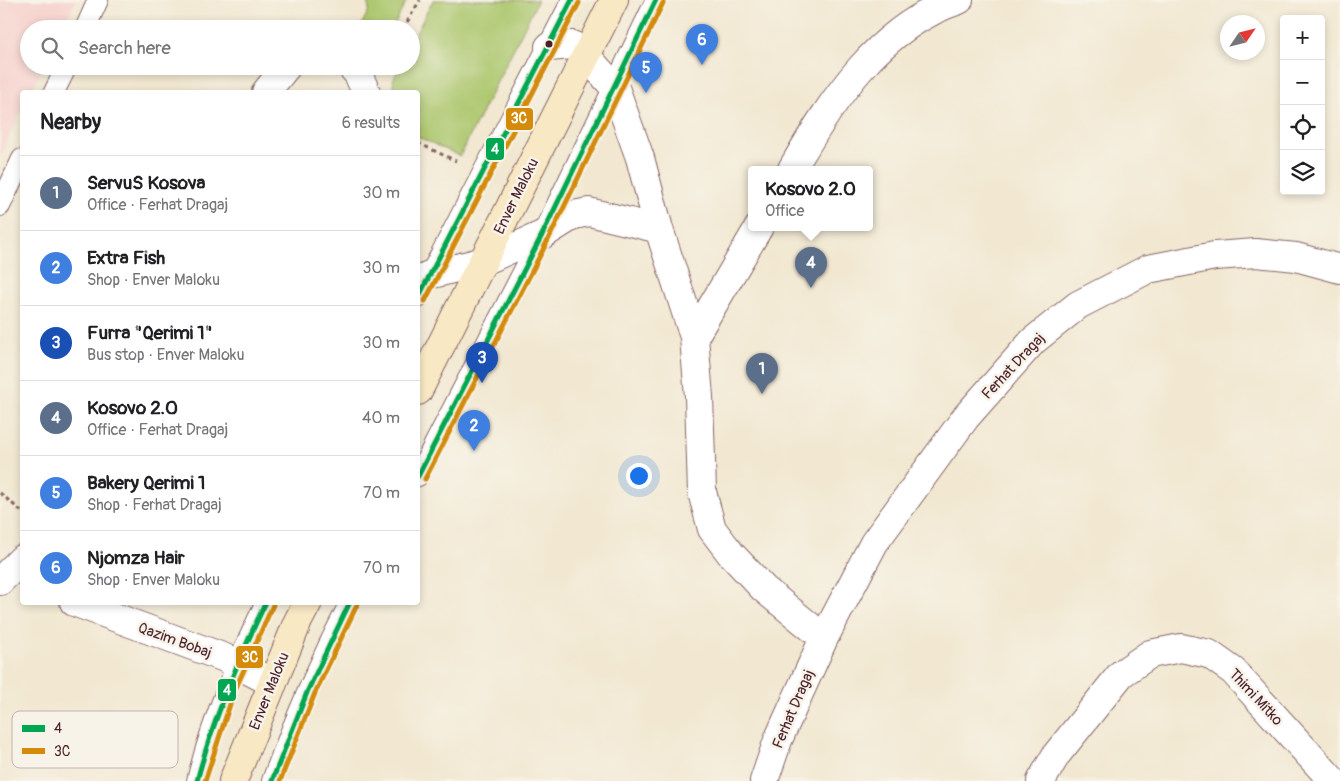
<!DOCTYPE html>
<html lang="en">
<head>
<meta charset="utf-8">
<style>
	:root { --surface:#fff; --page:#f2f2f2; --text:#202124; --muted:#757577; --line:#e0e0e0; --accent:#2563eb }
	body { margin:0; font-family:Pangolin,sans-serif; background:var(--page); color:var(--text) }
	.controls { position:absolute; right:15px; top:15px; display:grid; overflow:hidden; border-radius:5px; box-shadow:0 2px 8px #0003 }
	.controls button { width:45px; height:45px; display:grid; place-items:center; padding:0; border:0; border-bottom:1px solid var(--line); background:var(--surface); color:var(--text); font:25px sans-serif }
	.compass { position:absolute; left:1220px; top:15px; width:45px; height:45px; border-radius:50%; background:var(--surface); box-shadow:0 2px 8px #0003; rotate:55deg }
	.you { position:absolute; left:638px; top:475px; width:18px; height:18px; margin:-12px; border:4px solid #fff; border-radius:50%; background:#1a73e8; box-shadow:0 0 0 8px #1a73e833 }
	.badge { display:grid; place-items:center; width:32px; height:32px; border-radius:50%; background:var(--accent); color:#fff; font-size:16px; font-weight:700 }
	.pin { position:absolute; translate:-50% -41px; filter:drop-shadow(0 1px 2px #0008) }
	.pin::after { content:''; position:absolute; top:26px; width:18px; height:15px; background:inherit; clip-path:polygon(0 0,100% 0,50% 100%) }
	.popup { position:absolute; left:748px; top:166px; width:125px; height:65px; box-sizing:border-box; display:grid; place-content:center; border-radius:5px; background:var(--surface); filter:drop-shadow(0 1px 4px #0005); font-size:16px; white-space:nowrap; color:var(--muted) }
	.popup b { font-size:19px; color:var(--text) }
	.popup::after { content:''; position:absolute; left:50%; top:100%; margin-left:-10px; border:10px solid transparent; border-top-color:var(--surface) }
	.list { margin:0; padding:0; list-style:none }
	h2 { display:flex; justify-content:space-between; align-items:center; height:65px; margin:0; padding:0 20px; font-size:21px }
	h2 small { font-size:16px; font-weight:400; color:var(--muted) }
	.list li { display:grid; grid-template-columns:32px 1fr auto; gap:15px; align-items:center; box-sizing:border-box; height:75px; padding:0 20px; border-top:1px solid var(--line) }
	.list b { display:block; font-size:19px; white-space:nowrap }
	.list p { margin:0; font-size:16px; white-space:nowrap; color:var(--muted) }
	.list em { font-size:16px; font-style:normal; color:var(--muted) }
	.icon { flex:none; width:28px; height:28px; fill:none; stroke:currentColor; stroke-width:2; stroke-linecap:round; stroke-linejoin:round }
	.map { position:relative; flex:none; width:1340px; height:781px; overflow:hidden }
	.search { position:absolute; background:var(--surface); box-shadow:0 2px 8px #0003; left:20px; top:20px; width:400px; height:55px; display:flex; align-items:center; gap:12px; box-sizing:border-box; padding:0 18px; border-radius:28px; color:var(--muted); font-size:19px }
	.panel { position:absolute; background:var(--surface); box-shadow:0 2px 8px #0003; left:20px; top:90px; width:400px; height:515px; border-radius:5px }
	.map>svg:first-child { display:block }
</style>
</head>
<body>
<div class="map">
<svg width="1340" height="781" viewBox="0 0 1340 781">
	<rect width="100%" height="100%" fill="#f7f3e8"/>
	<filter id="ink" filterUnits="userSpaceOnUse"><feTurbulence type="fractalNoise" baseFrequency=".02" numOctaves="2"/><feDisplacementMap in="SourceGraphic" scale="10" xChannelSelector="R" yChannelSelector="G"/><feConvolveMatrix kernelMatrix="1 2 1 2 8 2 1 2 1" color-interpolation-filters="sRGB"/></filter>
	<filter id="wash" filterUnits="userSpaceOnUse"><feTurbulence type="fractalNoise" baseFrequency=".0096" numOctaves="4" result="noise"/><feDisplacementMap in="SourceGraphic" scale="20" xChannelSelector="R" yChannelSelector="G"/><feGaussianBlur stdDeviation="1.12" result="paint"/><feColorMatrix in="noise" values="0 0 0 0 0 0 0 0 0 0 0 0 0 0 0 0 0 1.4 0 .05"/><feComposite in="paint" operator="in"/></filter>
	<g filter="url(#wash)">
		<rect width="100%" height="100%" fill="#f2e8d1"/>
		<path fill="#f7d0cc" d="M 0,0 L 76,0 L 62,29 L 29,29 L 29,66 L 44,66 L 31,92 L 22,92 L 22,110 L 0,156 Z"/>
		<path fill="#adc86f" stroke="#7c744d" d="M 367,0 L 407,0 L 392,29 L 359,29 L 369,10 Z
			M 433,0 L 538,0 L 460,156 L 418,137 L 418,92 L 395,92 L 393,80 L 400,66 L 411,66 L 411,43 Z"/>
	</g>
	<g filter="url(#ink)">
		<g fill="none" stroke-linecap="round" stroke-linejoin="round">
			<g stroke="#856565" stroke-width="22">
				<path id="lane" d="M 85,29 L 98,0
					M 54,92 L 67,66
					M 0,206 L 22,159
					M 418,298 L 572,0
					M 418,476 L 542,235 L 656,0
					M 197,781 C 212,718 238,660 266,602
					M 272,781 C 294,720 320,660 350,602"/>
			</g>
			<g stroke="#856565" stroke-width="30">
				<path id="street" d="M 549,47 L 572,45 L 579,48 L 615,88 L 640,158 L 659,229 L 694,337 L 699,397 L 702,492 L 712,529 L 731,554 L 764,589 L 824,638
					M 351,66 L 358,74 L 366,92
					M 266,92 L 287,66
					M 792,169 C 832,100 879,26 959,0
					M 429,275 L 484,261 L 542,235 L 574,215 L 589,212 L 659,229
					M 694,337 L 759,227
					M 0,581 L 22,559
					M 74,602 L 225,658 L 273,683
					M 764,781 L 778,740 L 824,638 L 874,543 L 966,417 L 1033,341 L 1078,305 L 1148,269 L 1215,256 L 1256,253 L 1296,257 L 1340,269
					M 1041,781 L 1056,755 L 1121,674 L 1150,654 L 1181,648 L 1209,654 L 1233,671 L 1333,781"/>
			</g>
			<g stroke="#856565" stroke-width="30">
				<path id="secondary" d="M 418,391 L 614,0
					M 233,781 L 298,621 L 308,602"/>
			</g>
			<path stroke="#856565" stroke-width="3" stroke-dasharray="4 4" stroke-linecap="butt" d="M 403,29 L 420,0
				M 418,143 L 456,161
				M 0,493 L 22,512"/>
			<use href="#lane" stroke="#fff" stroke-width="20"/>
			<use href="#street" stroke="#fff" stroke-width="28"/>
			<use href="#secondary" stroke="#f8e8c3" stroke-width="28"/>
			<g stroke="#f7f3e8" stroke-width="9">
				<path id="bus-1" d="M 418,298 L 572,0
					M 418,476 L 542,235 L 656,0
					M 197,781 C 213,719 238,660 266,602
					M 272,781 L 308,690 L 350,602"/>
			</g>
			<g stroke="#f7f3e8" stroke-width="9">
				<path id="bus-2" d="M 425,301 L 579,3
					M 425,479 L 549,238 L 663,3
					M 205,781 L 234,692 L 273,605
					M 280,781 L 315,693 L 357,605"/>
			</g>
			<use href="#bus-1" stroke="#00a651" stroke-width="5"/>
			<use href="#bus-2" stroke="#d48b09" stroke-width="5"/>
		</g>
	</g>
	<circle fill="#4a1f2b" stroke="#f7f3e8" stroke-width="2" cx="549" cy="44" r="4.5"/>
	<g text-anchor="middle" stroke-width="5" stroke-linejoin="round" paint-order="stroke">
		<g font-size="15" fill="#4a1f2b" stroke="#f7f3e8">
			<text transform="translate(516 196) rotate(-64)" y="5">Enver Maloku</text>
			<text transform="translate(1013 366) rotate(-47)" y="5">Ferhat Dragaj</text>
			<text transform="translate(175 640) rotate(20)" y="5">Qazim Bobaj</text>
			<text transform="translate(269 691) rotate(-68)" y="5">Enver Maloku</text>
			<text transform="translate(1256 697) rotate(47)" y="5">Thimi Mitko</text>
			<text transform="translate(793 709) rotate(-67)" y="5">Ferhat Dragaj</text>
		</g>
	</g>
	<rect x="12" y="711" width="166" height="57" rx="8" fill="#f7f3e8" stroke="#c3b3af" stroke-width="1"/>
	<rect x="22" y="725" width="23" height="7" fill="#00a651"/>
	<rect x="22" y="748" width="23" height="6" fill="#d48b09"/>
	<g font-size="14" fill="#4a1f2b">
		<text x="54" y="733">4</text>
		<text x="54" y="756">3C</text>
	</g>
	<g stroke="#f7f3e8" stroke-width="2">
		<rect x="505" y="107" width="29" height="24" rx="5" fill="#d48b09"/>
		<rect x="485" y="137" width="20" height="24" rx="5" fill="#00a651"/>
		<rect x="235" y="645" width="29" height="24" rx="5" fill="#d48b09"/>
		<rect x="217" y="678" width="20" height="24" rx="5" fill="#00a651"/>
	</g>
	<g font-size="14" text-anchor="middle" font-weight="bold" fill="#fff">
		<text x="519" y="123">3C</text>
		<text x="495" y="154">4</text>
		<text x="250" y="662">3C</text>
		<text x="227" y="695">4</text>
	</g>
</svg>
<div class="controls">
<button>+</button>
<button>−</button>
<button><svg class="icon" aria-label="locate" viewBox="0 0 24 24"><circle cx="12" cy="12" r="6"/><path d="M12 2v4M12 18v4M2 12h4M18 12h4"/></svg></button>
<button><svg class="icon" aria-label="layers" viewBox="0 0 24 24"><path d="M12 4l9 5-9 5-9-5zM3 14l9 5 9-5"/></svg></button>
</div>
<svg class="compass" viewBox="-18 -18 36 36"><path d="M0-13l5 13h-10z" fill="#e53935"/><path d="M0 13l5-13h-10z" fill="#757577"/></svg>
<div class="you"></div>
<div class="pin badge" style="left:762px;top:394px;background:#5c6f8a">1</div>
<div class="pin badge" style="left:474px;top:451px;background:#3f7fe0">2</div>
<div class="pin badge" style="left:482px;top:383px;background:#1a4fb4">3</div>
<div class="pin badge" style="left:811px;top:288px;background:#5c6f8a">4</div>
<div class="popup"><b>Kosovo 2.0</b>Office</div>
<div class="pin badge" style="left:646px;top:93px;background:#3f7fe0">5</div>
<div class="pin badge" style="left:702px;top:65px;background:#3f7fe0">6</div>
<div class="search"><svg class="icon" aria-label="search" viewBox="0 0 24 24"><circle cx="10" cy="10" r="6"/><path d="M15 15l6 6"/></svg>Search here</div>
<section class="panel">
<h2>Nearby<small>6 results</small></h2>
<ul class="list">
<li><span class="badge" style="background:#5c6f8a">1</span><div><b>ServuS Kosova</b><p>Office · Ferhat Dragaj</p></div><em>30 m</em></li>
<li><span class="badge" style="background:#3f7fe0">2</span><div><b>Extra Fish</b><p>Shop · Enver Maloku</p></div><em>30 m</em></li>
<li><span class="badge" style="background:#1a4fb4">3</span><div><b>Furra &quot;Qerimi 1&quot;</b><p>Bus stop · Enver Maloku</p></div><em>30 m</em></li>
<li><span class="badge" style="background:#5c6f8a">4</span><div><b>Kosovo 2.0</b><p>Office · Ferhat Dragaj</p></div><em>40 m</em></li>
<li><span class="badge" style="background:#3f7fe0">5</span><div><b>Bakery Qerimi 1</b><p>Shop · Ferhat Dragaj</p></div><em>70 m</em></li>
<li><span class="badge" style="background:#3f7fe0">6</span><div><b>Njomza Hair</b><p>Shop · Enver Maloku</p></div><em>70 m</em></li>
</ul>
</section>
</div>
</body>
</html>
